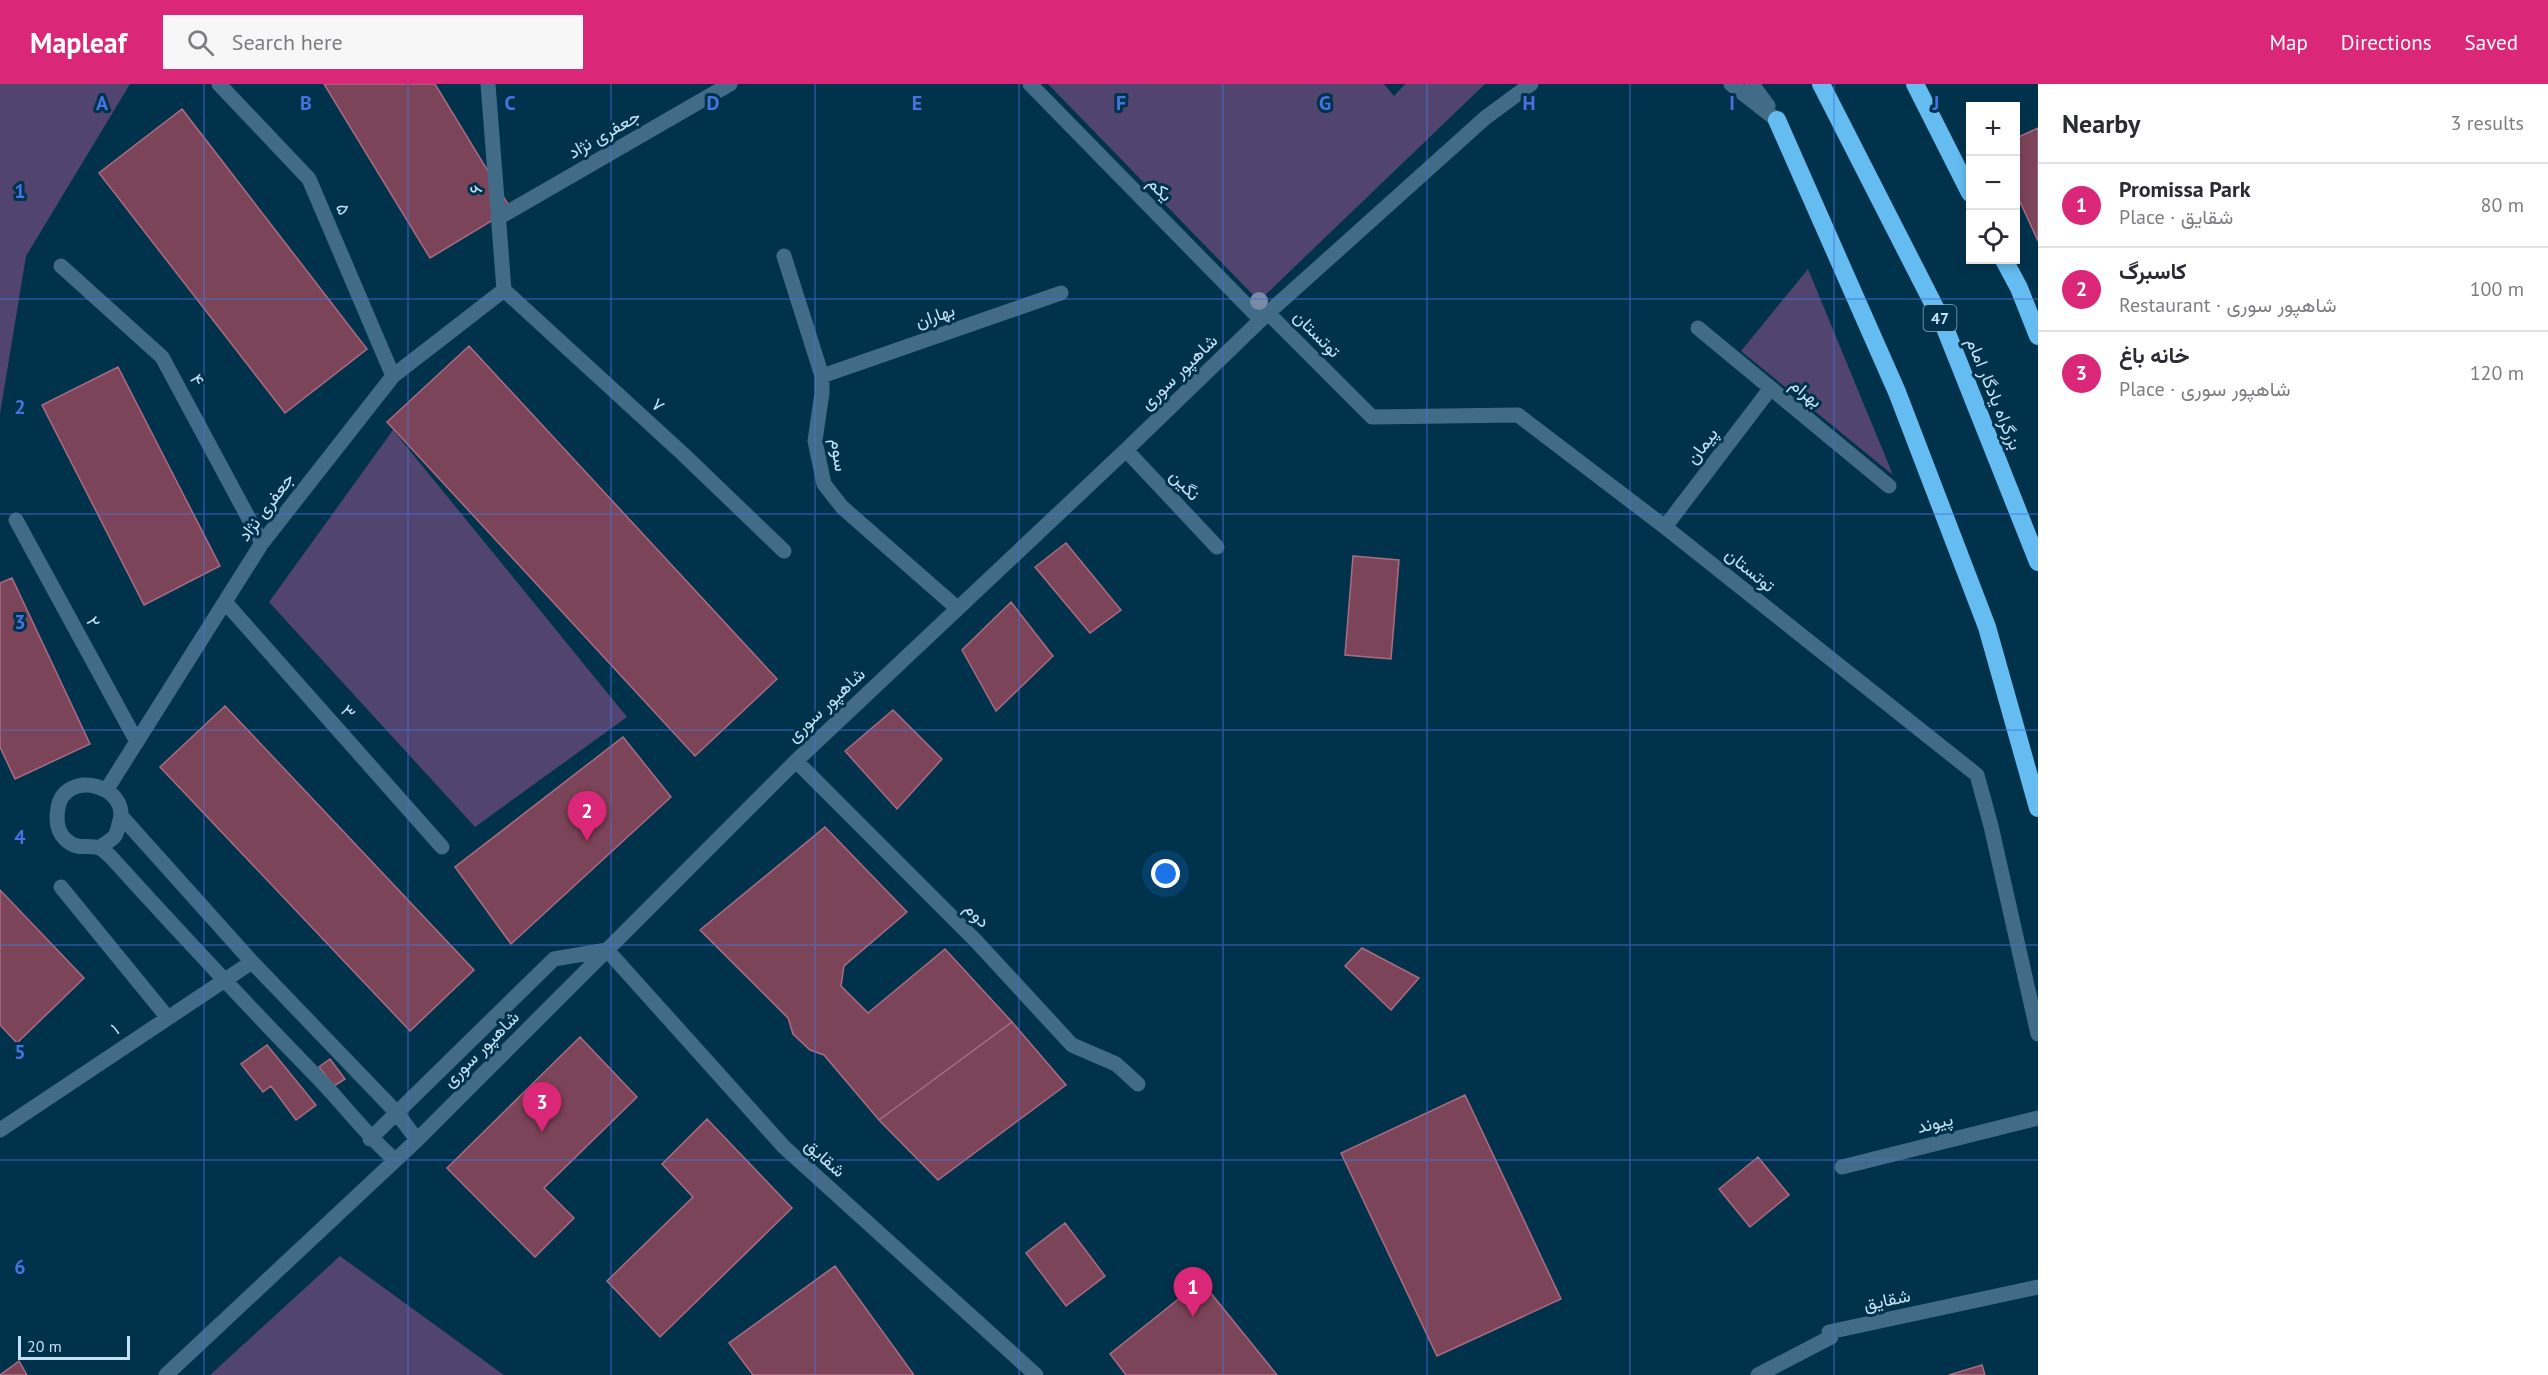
<!DOCTYPE html>
<html lang="en">
<head>
<meta charset="utf-8">
<style>
	:root { --surface:#fff; --page:#f7f7f7; --text:#2b2b33; --muted:#7c7c81; --line:#e1e1e2; --accent:#db2777 }
	body { margin:0; font-family:"PT Sans",Vazirmatn,sans-serif; background:var(--page); color:var(--text) }
	.controls { position:absolute; right:18px; top:18px; display:grid; overflow:hidden; border-radius:0px; box-shadow:0 3px 9px #0003 }
	.controls button { width:54px; height:54px; display:grid; place-items:center; padding:0; border:0; border-bottom:2px solid var(--line); background:var(--surface); color:var(--text); font:30px sans-serif }
	.scale { position:absolute; left:18px; bottom:15px; width:112px; box-sizing:border-box; padding-left:6px; border:3px solid #c4e2f6; border-top:0; font-size:16px; line-height:21px; white-space:nowrap; color:#c4e2f6; -webkit-text-stroke:4px #00324b; paint-order:stroke }
	.you { position:absolute; left:1166px; top:790px; width:21px; height:21px; margin:-15px; border:4px solid #fff; border-radius:50%; background:#1a73e8; box-shadow:0 0 0 9px #1a73e833 }
	.badge { display:grid; place-items:center; width:39px; height:39px; border-radius:50%; background:var(--accent); color:#fff; font-size:20px; font-weight:700 }
	.pin { position:absolute; translate:-50% -50px; filter:drop-shadow(0 2px 3px #0008) }
	.pin::after { content:''; position:absolute; top:32px; width:21px; height:18px; background:inherit; clip-path:polygon(0 0,100% 0,50% 100%) }
	.list { margin:0; padding:0; list-style:none }
	h2 { display:flex; justify-content:space-between; align-items:center; height:78px; margin:0; padding:0 24px; font-size:26px }
	h2 small { font-size:20px; font-weight:400; color:var(--muted) }
	.list li { display:grid; grid-template-columns:39px 1fr auto; gap:18px; align-items:center; box-sizing:border-box; height:84px; padding:0 24px; border-top:2px solid var(--line) }
	.list b { display:block; font-size:22px; white-space:nowrap }
	.list p { margin:0; font-size:20px; white-space:nowrap; color:var(--muted) }
	.list em { font-size:20px; font-style:normal; color:var(--muted) }
	.icon { flex:none; width:33px; height:33px; fill:none; stroke:currentColor; stroke-width:2; stroke-linecap:round; stroke-linejoin:round }
	.map { position:relative; flex:none; width:2038px; height:1291px; overflow:hidden }
	header { display:flex; align-items:center; gap:36px; box-sizing:border-box; height:84px; padding:0 30px; background:var(--accent); color:#fff }
	header strong { font-size:28px }
	nav { display:flex; gap:33px; margin-inline-start:auto; font-size:21px }
	.search { width:420px; height:54px; background:var(--page); display:flex; align-items:center; gap:15px; box-sizing:border-box; padding:0 21px; border-radius:0px; color:var(--muted); font-size:22px }
	main { display:flex }
	aside { flex:1; background:var(--surface) }
	.map>svg:first-child { display:block }
</style>
</head>
<body>
<header>
<strong>Mapleaf</strong>
<div class="search"><svg class="icon" aria-label="search" viewBox="0 0 24 24"><circle cx="10" cy="10" r="6"/><path d="M15 15l6 6"/></svg>Search here</div>
<nav><a>Map</a><a>Directions</a><a>Saved</a></nav>
</header>
<main>
<div class="map">
<svg width="2038" height="1291" viewBox="0 0 2038 1291">
	<rect width="100%" height="100%" fill="#00324b"/>
	<path fill="#51446e" d="M 0,0 L 130,0 L 26,172 L 0,330 Z
		M 1048,0 L 1384,0 L 1394,12 L 1405,0 L 1485,0 L 1259,217 Z
		M 1808,185 L 1893,391 L 1741,267 Z
		M 393,346 L 627,633 L 475,743 L 269,518 Z
		M 340,1172 L 504,1291 L 210,1291 Z"/>
	<path fill="#7c4458" stroke="#aa6c82" stroke-width="1.5" d="M 324,0 L 435,0 L 511,125 L 430,174 Z
		M 182,25 L 367,265 L 285,329 L 99,89 Z
		M 2038,44 L 2038,157 L 2016,109 L 2016,54 Z
		M 469,262 L 777,595 L 695,672 L 387,338 Z
		M 118,283 L 220,482 L 144,521 L 42,321 Z
		M 1066,459 L 1121,526 L 1090,549 L 1035,483 Z
		M 1353,472 L 1399,476 L 1391,575 L 1345,571 Z
		M 12,494 L 90,660 L 15,695 L 0,663 L 0,499 Z
		M 1011,518 L 1053,572 L 996,627 L 962,566 Z
		M 225,622 L 474,886 L 410,947 L 160,683 Z
		M 893,626 L 942,675 L 897,725 L 845,667 Z
		M 623,653 L 671,713 L 511,860 L 455,783 Z
		M 825,743 L 907,828 L 844,882 L 841,902 L 868,929 L 945,865 L 1012,938 L 879,1036 L 824,971 L 810,966 L 793,950 L 788,934 L 700,846 Z
		M 0,806 L 84,894 L 17,959 L 0,941 Z
		M 1362,864 L 1419,894 L 1391,926 L 1345,882 Z
		M 1012,938 L 1066,1001 L 938,1096 L 879,1036 Z
		M 580,953 L 637,1013 L 544,1104 L 574,1134 L 535,1173 L 447,1084 Z
		M 267,961 L 316,1021 L 296,1036 L 271,1002 L 263,1008 L 241,980 Z
		M 330,975 L 345,995 L 334,1002 L 319,983 Z
		M 1465,1011 L 1561,1215 L 1437,1272 L 1341,1069 Z
		M 707,1035 L 792,1124 L 660,1253 L 607,1197 L 693,1113 L 662,1080 Z
		M 1758,1073 L 1789,1111 L 1750,1143 L 1719,1105 Z
		M 1065,1139 L 1105,1192 L 1066,1222 L 1026,1169 Z
		M 835,1182 L 914,1291 L 753,1291 L 729,1259 Z
		M 1201,1197 L 1277,1291 L 1126,1291 L 1120,1283 L 1110,1270 Z
		M 19,1277 L 27,1291 L 0,1291 Z
		M 1982,1281 L 1985,1291 L 1949,1291 Z"/>
	<g fill="none" stroke-linecap="round" stroke-linejoin="round">
		<path stroke="#416b86" stroke-width="15" d="M 219,0 L 309,95 L 393,292
			M 488,0 L 504,206
			M 1030,0 L 1261,236
			M 1731,0 L 1777,36
			M 1752,0 L 1768,22
			M 498,134 L 730,0
			M 784,172 L 822,292 L 822,309 L 815,357 L 824,400 L 842,423 L 957,524
			M 61,182 L 162,273 L 262,459
			M 504,206 L 683,370 L 784,467
			M 1268,229 L 1372,333 L 1518,331 L 1665,443 L 1977,691 L 1991,742 L 2038,950
			M 1698,244 L 1889,402
			M 822,292 L 1061,209
			M 1126,366 L 1217,463
			M 16,436 L 137,658
			M 1665,443 L 1770,305
			M 225,518 L 442,763
			M 796,677 L 976,857 L 1072,961 L 1116,980 L 1138,1000
			M 107,705 L 262,459 L 393,292 L 504,206
			M 122,733 L 252,878 L 397,1029 L 417,1056
			M 99,764 C 103,761 110,757 114,753 C 117,750 118,744 119,740 C 133,701 64,684 58,724 C 56,735 57,747 65,755 C 77,767 87,760 99,764 C 103,765 107,770 110,772 C 179,848 249,923 320,996 C 346,1023 367,1052 395,1076
			M 61,803 L 168,934
			M 0,1046 L 252,878
			M 370,1055 L 554,875 L 607,866 L 784,1063 L 1036,1291
			M 1842,1083 L 2038,1034
			M 166,1291 L 417,1056 L 796,677 L 1126,366 L 1268,229 L 1485,34 L 1531,0
			M 1758,1291 L 1831,1253 L 1829,1248 L 2038,1203"/>
		<path stroke="#65bcf1" stroke-width="18" d="M 1821,0 L 1943,239 L 2038,478
			M 1915,0 L 1970,109
			M 1777,36 L 1897,308 L 1987,543 L 2038,724
			M 2004,176 L 2019,204 L 2038,252"/>
	</g>
	<circle fill="#7a8ba8" cx="1259" cy="217" r="9"/>
	<path fill="none" stroke="#4773e0" stroke-width="1.5" stroke-opacity="0.55" d="M 204,0 L 204,1291M 408,0 L 408,1291M 611,0 L 611,1291M 815,0 L 815,1291M 1019,0 L 1019,1291M 1223,0 L 1223,1291M 1427,0 L 1427,1291M 1630,0 L 1630,1291M 1834,0 L 1834,1291M 0,215 L 2038,215M 0,430 L 2038,430M 0,646 L 2038,646M 0,861 L 2038,861M 0,1076 L 2038,1076"/>
	<g text-anchor="middle" stroke-width="6" stroke-linejoin="round" paint-order="stroke">
		<rect fill="#00324b" stroke="#89adc3" stroke-width="1.5" x="1923.5" y="221" width="33" height="26" rx="4.5"/>
		<g font-size="16" font-weight="bold" fill="#c4e2f6">
			<text x="1940" y="240">47</text>
		</g>
		<g font-size="18" fill="#c4e2f6" stroke="#00324b">
			<text transform="translate(604 50) rotate(-30)" y="6">جعفری نژاد</text>
			<text transform="translate(476 105) rotate(-94)" y="6">۶</text>
			<text transform="translate(1160 105) rotate(46)" y="6">یکم</text>
			<text transform="translate(343 125) rotate(67)" y="6">۵</text>
			<text transform="translate(935 232) rotate(-19)" y="6">بهاران</text>
			<text transform="translate(1317 250) rotate(45)" y="6">توتستان</text>
			<text transform="translate(1179 288) rotate(-44)" y="6">شاهپور سوری</text>
			<text transform="translate(197 296) rotate(62)" y="6">۴</text>
			<text transform="translate(1806 309) rotate(39)" y="6">بهرام</text>
			<text transform="translate(1994 310) rotate(68)" y="6">بزرگراه یادگار امام</text>
			<text transform="translate(658 321) rotate(42)" y="6">۷</text>
			<text transform="translate(1702 362) rotate(-53)" y="6">پیمان</text>
			<text transform="translate(839 371) rotate(82)" y="6">سوم</text>
			<text transform="translate(1185 401) rotate(47)" y="6">نگین</text>
			<text transform="translate(266 423) rotate(-53)" y="6">جعفری نژاد</text>
			<text transform="translate(1750 486) rotate(39)" y="6">توتستان</text>
			<text transform="translate(93 538) rotate(61)" y="6">۲</text>
			<text transform="translate(826 621) rotate(-43)" y="6">شاهپور سوری</text>
			<text transform="translate(348 628) rotate(48)" y="6">۳</text>
			<text transform="translate(977 831) rotate(45)" y="6">دوم</text>
			<text transform="translate(115 945) rotate(-34)" y="6">۱</text>
			<text transform="translate(481 965) rotate(-45)" y="6">شاهپور سوری</text>
			<text transform="translate(1935 1039) rotate(-14)" y="6">پیوند</text>
			<text transform="translate(825 1074) rotate(42)" y="6">شقایق</text>
			<text transform="translate(1887 1216) rotate(-12)" y="6">شقایق</text>
		</g>
	</g>
	<g font-size="20" text-anchor="middle" font-weight="bold" fill="#4773e0" stroke="#00324b" stroke-width="6" stroke-linejoin="round" paint-order="stroke">
		<text x="102" y="26">A</text>
		<text x="306" y="26">B</text>
		<text x="510" y="26">C</text>
		<text x="713" y="26">D</text>
		<text x="917" y="26">E</text>
		<text x="1121" y="26">F</text>
		<text x="1325" y="26">G</text>
		<text x="1529" y="26">H</text>
		<text x="1732" y="26">I</text>
		<text x="1936" y="26">J</text>
		<text x="20" y="114">1</text>
		<text x="20" y="330">2</text>
		<text x="20" y="545">3</text>
		<text x="20" y="760">4</text>
		<text x="20" y="975">5</text>
		<text x="20" y="1190">6</text>
	</g>
</svg>
<div class="controls">
<button>+</button>
<button>−</button>
<button><svg class="icon" aria-label="locate" viewBox="0 0 24 24"><circle cx="12" cy="12" r="6"/><path d="M12 2v4M12 18v4M2 12h4M18 12h4"/></svg></button>
</div>
<div class="scale">20 m</div>
<div class="you"></div>
<div class="pin badge" style="left:1193px;top:1233px">1</div>
<div class="pin badge" style="left:587px;top:757px">2</div>
<div class="pin badge" style="left:542px;top:1048px">3</div>
</div>
<aside>
<h2>Nearby<small>3 results</small></h2>
<ul class="list">
<li><span class="badge">1</span><div><b>Promissa Park</b><p>Place · شقایق</p></div><em>80 m</em></li>
<li><span class="badge">2</span><div><b>کاسبرگ</b><p>Restaurant · شاهپور سوری</p></div><em>100 m</em></li>
<li><span class="badge">3</span><div><b>خانه باغ</b><p>Place · شاهپور سوری</p></div><em>120 m</em></li>
</ul>
</aside>
</main>
</body>
</html>
